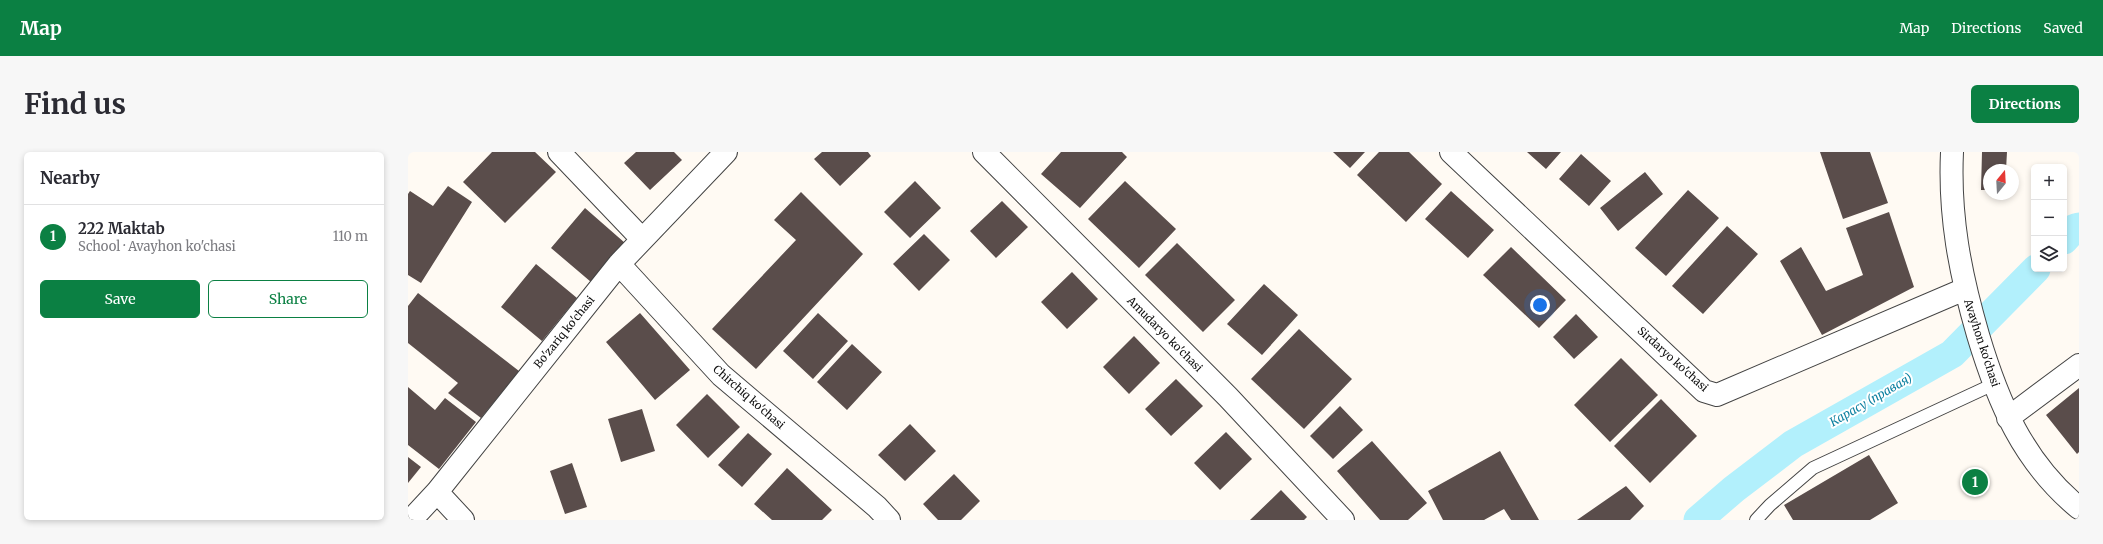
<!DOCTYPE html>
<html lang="en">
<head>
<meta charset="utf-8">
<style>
	:root { --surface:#fff; --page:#f7f7f7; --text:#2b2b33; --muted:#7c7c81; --line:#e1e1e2; --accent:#0b8043 }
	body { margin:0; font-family:Merriweather,serif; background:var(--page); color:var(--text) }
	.controls { position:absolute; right:12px; top:12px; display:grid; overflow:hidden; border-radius:6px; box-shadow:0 2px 6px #0003 }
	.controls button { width:36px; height:36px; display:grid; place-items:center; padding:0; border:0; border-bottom:1px solid var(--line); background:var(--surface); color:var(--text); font:20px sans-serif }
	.compass { position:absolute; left:1575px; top:12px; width:36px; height:36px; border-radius:50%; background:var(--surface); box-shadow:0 2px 6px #0003; rotate:18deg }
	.you { position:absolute; left:1132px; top:153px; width:14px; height:14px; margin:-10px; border:3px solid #fff; border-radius:50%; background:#1a73e8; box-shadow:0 0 0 6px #1a73e833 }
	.badge { display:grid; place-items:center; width:26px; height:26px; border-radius:50%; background:var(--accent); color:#fff; font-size:13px; font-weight:700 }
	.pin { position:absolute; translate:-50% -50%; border:2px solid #fff; box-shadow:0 1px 4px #0006 }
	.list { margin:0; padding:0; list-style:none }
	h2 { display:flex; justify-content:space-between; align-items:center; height:52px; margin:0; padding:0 16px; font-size:17px }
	h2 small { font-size:13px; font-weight:400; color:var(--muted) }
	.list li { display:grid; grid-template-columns:26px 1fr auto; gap:12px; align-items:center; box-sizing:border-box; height:64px; padding:0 16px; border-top:1px solid var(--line) }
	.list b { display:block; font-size:15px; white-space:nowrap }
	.list p { margin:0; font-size:13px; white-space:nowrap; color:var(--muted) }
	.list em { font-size:13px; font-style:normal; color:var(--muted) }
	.actions { display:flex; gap:8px; padding:12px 16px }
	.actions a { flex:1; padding:9px 0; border:1px solid var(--accent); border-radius:6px; text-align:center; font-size:14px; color:var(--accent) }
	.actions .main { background:var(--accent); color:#fff }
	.icon { flex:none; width:22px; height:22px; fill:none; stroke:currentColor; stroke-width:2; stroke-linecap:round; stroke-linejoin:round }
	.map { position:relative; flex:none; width:1671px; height:368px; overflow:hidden; border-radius:6px }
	header { display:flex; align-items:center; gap:24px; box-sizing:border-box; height:56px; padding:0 20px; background:var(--accent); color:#fff }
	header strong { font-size:19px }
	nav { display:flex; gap:22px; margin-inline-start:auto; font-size:14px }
	.intro { display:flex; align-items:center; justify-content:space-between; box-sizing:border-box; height:96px; padding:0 24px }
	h1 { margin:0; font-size:28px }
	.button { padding:10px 18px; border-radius:6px; background:var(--accent); color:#fff; font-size:14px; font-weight:700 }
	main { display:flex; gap:24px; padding:0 24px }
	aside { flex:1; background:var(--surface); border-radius:6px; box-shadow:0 2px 6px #0003 }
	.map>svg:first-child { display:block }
</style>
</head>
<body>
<header>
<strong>Map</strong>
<nav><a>Map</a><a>Directions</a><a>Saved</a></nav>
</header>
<div class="intro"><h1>Find us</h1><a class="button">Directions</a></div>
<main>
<aside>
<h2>Nearby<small></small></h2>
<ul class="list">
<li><span class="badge">1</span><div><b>222 Maktab</b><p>School · Avayhon ko'chasi</p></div><em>110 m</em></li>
</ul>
<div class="actions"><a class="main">Save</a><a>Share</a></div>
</aside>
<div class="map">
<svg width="1671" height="368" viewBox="0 0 1671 368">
	<rect width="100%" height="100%" fill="#fffaf3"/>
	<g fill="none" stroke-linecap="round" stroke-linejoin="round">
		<path stroke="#b2f0fc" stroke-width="29" d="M 1656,88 L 1667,76 L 1671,75
			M 1290,368 L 1326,337 L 1385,292 L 1544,202 L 1628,117"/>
	</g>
	<path fill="#5a4d4b" d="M 84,0 L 127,0 L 148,20 L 97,71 L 55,30 Z
		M 228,0 L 266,0 L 274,8 L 242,38 L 216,11 Z
		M 414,0 L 460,0 L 463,4 L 432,34 L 406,7 Z
		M 653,0 L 714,0 L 719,5 L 672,56 L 633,22 Z
		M 925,0 L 957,0 L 942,16 Z
		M 971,0 L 1001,0 L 1034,32 L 998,70 L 949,23 Z
		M 1119,0 L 1153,0 L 1138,17 Z
		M 1412,0 L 1462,0 L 1480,51 L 1435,67 Z
		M 1574,0 L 1599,0 L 1598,18 L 1581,18 L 1581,38 L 1573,38 Z
		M 1173,2 L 1203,29 L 1181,54 L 1151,27 Z
		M 1237,20 L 1255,42 L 1210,79 L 1192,56 Z
		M 507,29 L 533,56 L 502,86 L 476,60 Z
		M 717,29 L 768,77 L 731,116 L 680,67 Z
		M 40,34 L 64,50 L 13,131 L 0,123 L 0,42 L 2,39 L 25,54 Z
		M 1280,38 L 1311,66 L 1258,124 L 1227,96 Z
		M 1043,39 L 1086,78 L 1060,106 L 1017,67 Z
		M 393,40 L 455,102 L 348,217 L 304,177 L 388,88 L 366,68 Z
		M 594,49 L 620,75 L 588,106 L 562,79 Z
		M 177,56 L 217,91 L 183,130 L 143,96 Z
		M 1481,60 L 1506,135 L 1414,183 L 1372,109 L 1393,95 L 1418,139 L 1455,123 L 1438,76 Z
		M 1319,74 L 1350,102 L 1295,162 L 1264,134 Z
		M 516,82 L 542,108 L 511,139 L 485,112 Z
		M 769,91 L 827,148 L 795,180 L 737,123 Z
		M 1103,95 L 1158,148 L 1131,176 L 1075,123 Z
		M 128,112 L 169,146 L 134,189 L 93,155 Z
		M 664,120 L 690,147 L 659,177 L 633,150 Z
		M 856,132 L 890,163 L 854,203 L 819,172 Z
		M 10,141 L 111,219 L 73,266 L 40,241 L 50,231 L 0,191 L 0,154 Z
		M 232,161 L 282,218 L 247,248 L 198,190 Z
		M 410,161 L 440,189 L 405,227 L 375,199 Z
		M 1168,162 L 1190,185 L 1166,207 L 1145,185 Z
		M 891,177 L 944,227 L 896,277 L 843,227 Z
		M 726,184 L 752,211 L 721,242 L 695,215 Z
		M 444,192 L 474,220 L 439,258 L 409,230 Z
		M 1213,206 L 1250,243 L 1202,290 L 1166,253 Z
		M 768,227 L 795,254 L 763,284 L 737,257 Z
		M 0,235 L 27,258 L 37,246 L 68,270 L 31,317 L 0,293 Z
		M 1671,236 L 1671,300 L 1669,302 L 1638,263 Z
		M 299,242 L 332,275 L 300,306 L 268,273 Z
		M 1253,247 L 1289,284 L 1242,331 L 1206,294 Z
		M 932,254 L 955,278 L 925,307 L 902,284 Z
		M 234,257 L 247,299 L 213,310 L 200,267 Z
		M 502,272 L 528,299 L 497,329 L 470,303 Z
		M 818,280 L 844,307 L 812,338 L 786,311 Z
		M 340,281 L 364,302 L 334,335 L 310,313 Z
		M 964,289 L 1019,351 L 1000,368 L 972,368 L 929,319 Z
		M 1092,299 L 1131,368 L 1103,368 L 1096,357 L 1076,368 L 1035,368 L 1020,339 Z
		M 1461,303 L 1490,351 L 1462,368 L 1385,368 L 1376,353 Z
		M 0,305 L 13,315 L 0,331 Z
		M 164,311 L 179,355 L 157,362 L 142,319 Z
		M 379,316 L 424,358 L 414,368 L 364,368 L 346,352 Z
		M 546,322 L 572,349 L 553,368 L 530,368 L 515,352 Z
		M 1218,334 L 1236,354 L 1222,368 L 1169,368 Z
		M 873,338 L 899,365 L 896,368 L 842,368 Z"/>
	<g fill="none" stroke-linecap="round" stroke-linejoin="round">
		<g stroke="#434343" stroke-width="14">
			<path id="service" d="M 1348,368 L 1362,353 L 1405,316 L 1586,232"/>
		</g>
		<g stroke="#434343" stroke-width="24">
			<path id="minor" d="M 151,0 L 234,87
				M 576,0 L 820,245 L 935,368
				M 1043,0 L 1296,239 L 1309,243 L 1557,137
				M 1544,0 C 1541,64 1552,121 1570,183 C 1590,250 1615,310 1671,356
				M 211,112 L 313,223 L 469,355 L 481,368
				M 1600,266 L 1671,213
				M 29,340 L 55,368
				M 3,368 L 29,340 L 211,112 L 318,0"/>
		</g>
		<use href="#service" stroke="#fff" stroke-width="12"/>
		<use href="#minor" stroke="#fff" stroke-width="22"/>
	</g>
	<g text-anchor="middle" stroke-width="4" stroke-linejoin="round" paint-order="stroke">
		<g font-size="11" fill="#101010" stroke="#fff">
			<text transform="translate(156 180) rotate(-51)" y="4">Bo'zariq ko'chasi</text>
			<text transform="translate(757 182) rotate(45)" y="4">Amudaryo ko'chasi</text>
			<text transform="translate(1574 191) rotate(72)" y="4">Avayhon ko'chasi</text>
			<text transform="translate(1265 207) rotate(42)" y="4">Sirdaryo ko'chasi</text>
			<text transform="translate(341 245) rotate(41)" y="4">Chirchiq ko'chasi</text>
		</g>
		<g font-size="12" font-style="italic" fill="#0c80a0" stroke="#fff">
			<text transform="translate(1463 248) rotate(-30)" y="4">Карасу (правая)</text>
		</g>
	</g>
</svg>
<div class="controls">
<button>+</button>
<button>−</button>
<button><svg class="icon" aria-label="layers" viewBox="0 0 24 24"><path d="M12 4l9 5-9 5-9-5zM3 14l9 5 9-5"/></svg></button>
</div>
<svg class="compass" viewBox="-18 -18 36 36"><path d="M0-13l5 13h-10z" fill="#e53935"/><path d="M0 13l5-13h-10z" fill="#7c7c81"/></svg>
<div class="you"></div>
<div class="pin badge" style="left:1567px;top:330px">1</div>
</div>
</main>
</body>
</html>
